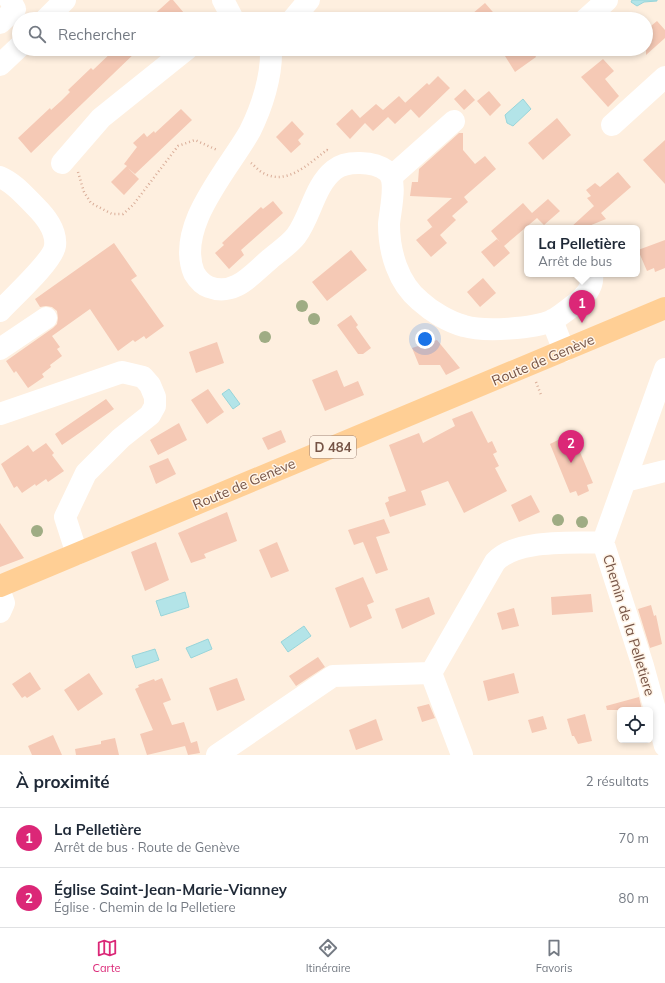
<!DOCTYPE html>
<html lang="fr">
<head>
<meta charset="utf-8">
<style>
	:root { --surface:#fff; --page:#f2f2f3; --text:#1f2937; --muted:#747a83; --line:#e0e1e3; --accent:#db2777 }
	body { margin:0; font-family:Mulish,sans-serif; background:var(--page); color:var(--text) }
	.controls { position:absolute; right:12px; bottom:12px; display:grid; overflow:hidden; border-radius:6px; box-shadow:0 2px 6px #0003 }
	.controls button { width:36px; height:36px; display:grid; place-items:center; padding:0; border:0; border-bottom:1px solid var(--line); background:var(--surface); color:var(--text); font:20px sans-serif }
	.you { position:absolute; left:425px; top:339px; width:14px; height:14px; margin:-10px; border:3px solid #fff; border-radius:50%; background:#1a73e8; box-shadow:0 0 0 6px #1a73e833 }
	.badge { display:grid; place-items:center; width:26px; height:26px; border-radius:50%; background:var(--accent); color:#fff; font-size:13px; font-weight:700 }
	.pin { position:absolute; translate:-50% -33px; filter:drop-shadow(0 1px 2px #0008) }
	.pin::after { content:''; position:absolute; top:21px; width:14px; height:12px; background:inherit; clip-path:polygon(0 0,100% 0,50% 100%) }
	.popup { position:absolute; left:524px; top:225px; width:116px; height:52px; box-sizing:border-box; display:grid; place-content:center; border-radius:6px; background:var(--surface); filter:drop-shadow(0 1px 3px #0005); font-size:13px; white-space:nowrap; color:var(--muted) }
	.popup b { font-size:15px; color:var(--text) }
	.popup::after { content:''; position:absolute; left:50%; top:100%; margin-left:-8px; border:8px solid transparent; border-top-color:var(--surface) }
	.list { margin:0; padding:0; list-style:none }
	h2 { display:flex; justify-content:space-between; align-items:center; height:52px; margin:0; padding:0 16px; font-size:17px }
	h2 small { font-size:13px; font-weight:400; color:var(--muted) }
	.list li { display:grid; grid-template-columns:26px 1fr auto; gap:12px; align-items:center; box-sizing:border-box; height:60px; padding:0 16px; border-top:1px solid var(--line) }
	.list b { display:block; font-size:15px; white-space:nowrap }
	.list p { margin:0; font-size:13px; white-space:nowrap; color:var(--muted) }
	.list em { font-size:13px; font-style:normal; color:var(--muted) }
	.icon { flex:none; width:22px; height:22px; fill:none; stroke:currentColor; stroke-width:2; stroke-linecap:round; stroke-linejoin:round }
	.map { position:relative; flex:none; width:665px; height:755px; overflow:hidden }
	.search { position:absolute; background:var(--surface); box-shadow:0 2px 6px #0003; left:12px; right:12px; top:12px; height:44px; display:flex; align-items:center; gap:10px; box-sizing:border-box; padding:0 14px; border-radius:22px; color:var(--muted); font-size:15px }
	.sheet { height:172px; background:var(--surface) }
	nav { display:flex; justify-content:space-around; align-items:center; box-sizing:border-box; height:56px; border-top:1px solid var(--line); background:var(--surface); font-size:11px; color:var(--muted) }
	nav a { display:grid; justify-items:center; gap:2px }
	nav .on { color:var(--accent) }
	.map>svg:first-child { display:block }
</style>
</head>
<body>
<div class="map">
<svg width="665" height="755" viewBox="0 0 665 755">
	<rect width="100%" height="100%" fill="#feefdf"/>
	<path fill="#b3e4e8" stroke="#98d5da" d="M 632,0 L 657,0 L 657,1 L 644,2 L 637,6 L 631,2 Z
		M 523,99 L 531,109 L 513,126 L 507,123 L 505,115 Z
		M 229,389 L 240,404 L 233,409 L 222,394 Z
		M 185,592 L 189,607 L 161,616 L 156,601 Z
		M 304,626 L 311,636 L 288,652 L 281,642 Z
		M 208,639 L 212,649 L 191,658 L 186,648 Z
		M 155,649 L 159,660 L 136,668 L 132,656 Z"/>
	<path fill="#f5c9b5" d="M 170,0 L 173,0 L 184,13 L 178,19 L 149,19 Z
		M 485,3 L 499,19 L 466,19 Z
		M 657,21 L 665,30 L 665,38 L 646,55 L 646,30 Z
		M 115,49 L 139,49 L 31,153 L 18,138 L 50,108 L 51,110 L 61,101 L 70,92 L 68,90 L 91,68 L 93,70 Z
		M 517,49 L 532,49 L 536,57 L 515,72 L 505,56 Z
		M 603,59 L 614,71 L 605,79 L 619,96 L 608,107 L 581,77 Z
		M 438,76 L 450,88 L 419,118 L 405,103 L 427,83 L 429,85 Z
		M 465,89 L 475,100 L 464,110 L 454,99 Z
		M 489,91 L 501,105 L 490,116 L 477,101 Z
		M 399,96 L 411,109 L 395,124 L 388,117 L 373,131 L 365,123 L 350,139 L 336,124 L 352,109 L 360,118 L 376,104 L 383,110 Z
		M 181,109 L 192,120 L 135,174 L 128,168 L 139,179 L 124,195 L 111,182 L 127,166 L 124,164 L 137,147 L 133,143 L 144,133 L 147,137 L 154,131 L 155,133 Z
		M 557,118 L 571,135 L 543,160 L 528,143 Z
		M 292,121 L 304,134 L 298,140 L 301,144 L 291,153 L 276,137 Z
		M 459,133 L 463,133 L 463,150 L 475,164 L 485,156 L 496,169 L 464,197 L 468,202 L 452,216 L 456,220 L 440,235 L 447,243 L 431,257 L 416,240 L 432,227 L 433,228 L 427,220 L 452,198 L 410,196 L 412,182 L 418,182 L 419,169 Z
		M 665,140 L 665,184 L 643,160 Z
		M 618,172 L 631,187 L 601,213 L 606,219 L 584,228 L 570,228 L 594,206 L 600,213 L 587,198 L 591,196 L 586,190 L 595,183 L 600,187 Z
		M 548,199 L 560,211 L 544,225 L 537,218 L 504,246 L 510,253 L 494,267 L 481,252 L 497,239 L 500,242 L 491,231 L 523,203 L 532,213 Z
		M 273,201 L 283,213 L 241,250 L 244,255 L 229,269 L 215,253 L 224,245 L 222,243 L 238,228 L 261,207 L 263,209 Z
		M 665,240 L 665,268 L 655,272 L 654,268 L 647,271 L 638,250 Z
		M 114,243 L 137,276 L 131,280 L 164,326 L 146,339 L 144,336 L 135,342 L 133,340 L 118,351 L 90,309 L 52,336 L 60,347 L 57,349 L 62,356 L 50,365 L 51,367 L 42,374 L 44,377 L 28,388 L 16,371 L 14,373 L 6,361 L 53,328 L 57,324 L 58,318 L 57,311 L 52,307 L 46,306 L 40,307 L 35,299 Z
		M 351,250 L 367,270 L 327,301 L 312,282 Z
		M 483,278 L 496,293 L 480,307 L 467,292 Z
		M 351,315 L 358,325 L 356,327 L 371,348 L 363,354 L 358,354 L 337,325 Z
		M 437,340 L 460,368 L 446,375 L 440,365 L 419,365 L 412,348 Z
		M 217,342 L 224,363 L 196,373 L 189,352 Z
		M 337,370 L 344,387 L 358,381 L 364,395 L 325,411 L 312,380 Z
		M 208,389 L 224,412 L 207,424 L 191,400 Z
		M 106,399 L 114,409 L 62,445 L 55,434 Z
		M 472,411 L 488,443 L 492,441 L 497,452 L 493,454 L 499,466 L 495,468 L 507,491 L 464,513 L 448,481 L 421,491 L 426,505 L 390,517 L 385,503 L 389,501 L 388,497 L 406,491 L 389,445 L 419,433 L 423,443 L 455,426 L 452,419 Z
		M 179,423 L 187,440 L 158,455 L 150,440 Z
		M 281,430 L 286,442 L 268,450 L 262,438 Z
		M 572,433 L 593,483 L 587,485 L 589,491 L 578,496 L 576,491 L 570,493 L 550,444 Z
		M 46,443 L 54,453 L 52,455 L 64,471 L 48,482 L 46,479 L 36,486 L 35,484 L 22,493 L 17,486 L 14,488 L 1,464 L 28,445 L 33,452 Z
		M 168,458 L 176,474 L 156,484 L 149,466 Z
		M 531,495 L 540,512 L 519,522 L 511,505 Z
		M 227,512 L 237,541 L 204,554 L 206,558 L 191,563 L 178,533 Z
		M 384,519 L 390,533 L 376,537 L 388,570 L 376,574 L 363,542 L 354,545 L 348,530 Z
		M 0,523 L 24,558 L 0,567 Z
		M 156,542 L 169,580 L 145,591 L 131,552 Z
		M 277,542 L 289,571 L 271,578 L 259,550 Z
		M 363,577 L 374,602 L 367,605 L 372,618 L 350,628 L 335,588 Z
		M 591,594 L 593,612 L 552,615 L 551,597 Z
		M 429,597 L 435,614 L 402,629 L 395,609 Z
		M 651,605 L 654,616 L 656,615 L 662,644 L 650,648 L 638,609 Z
		M 514,608 L 519,626 L 502,630 L 497,613 Z
		M 318,657 L 325,667 L 296,686 L 289,676 Z
		M 30,672 L 41,689 L 27,698 L 25,696 L 22,698 L 12,684 Z
		M 89,673 L 103,694 L 78,711 L 64,690 Z
		M 514,673 L 519,693 L 488,701 L 483,681 Z
		M 162,678 L 171,700 L 163,703 L 172,725 L 184,722 L 191,743 L 197,741 L 200,753 L 188,755 L 185,746 L 147,755 L 140,734 L 153,730 L 135,689 L 139,687 L 138,685 L 154,679 L 155,681 Z
		M 237,678 L 245,700 L 217,711 L 209,688 Z
		M 639,697 L 642,710 L 607,710 L 606,706 Z
		M 429,704 L 435,718 L 422,722 L 417,707 Z
		M 585,714 L 592,741 L 578,744 L 574,736 L 572,736 L 567,719 Z
		M 543,716 L 547,729 L 532,733 L 528,720 Z
		M 376,719 L 383,740 L 356,750 L 349,730 Z
		M 53,735 L 62,755 L 32,755 L 28,746 Z
		M 115,738 L 119,755 L 76,755 L 75,749 L 101,744 L 101,741 Z"/>
	<g fill="none" stroke-linecap="round" stroke-linejoin="round">
		<path stroke="#d9ad98" stroke-width="2.5" stroke-dasharray="1 3" stroke-linecap="butt" d="M 251,163 C 255,166 259,171 263,173 C 287,186 308,164 327,150 L 329,151
			M 78,172 L 84,192 L 91,203 L 112,214 L 123,214 L 133,205 L 178,146 L 195,140 L 217,150
			M 536,382 L 541,395"/>
		<path stroke="#fff" stroke-width="22" d="M 223,0 L 233,19
			M 46,19 L 65,0
			M 293,19 L 309,0
			M 586,19 L 607,0
			M 0,23 L 15,9 L 10,0
			M 271,49 C 272,76 262,107 250,131 C 229,169 175,226 194,273 C 197,278 203,285 209,287 C 235,297 252,274 270,259 C 279,251 289,245 296,236 C 311,216 314,186 334,170 C 346,160 374,161 387,171 C 398,180 390,211 389,224 C 389,252 398,283 420,301 C 432,312 449,322 464,326 C 484,332 534,329 553,320 C 560,316 567,310 574,305 C 584,297 594,288 592,274
			M 0,65 L 19,47
			M 612,125 L 665,77
			M 62,163 L 101,118 L 187,49
			M 0,177 C 14,183 24,195 35,206 C 45,216 57,230 55,246 C 53,261 12,298 0,311
			M 391,177 L 454,121
			M 552,320 L 564,351
			M 0,349 L 46,318
			M 665,369 L 603,542 L 643,666 L 665,746
			M 0,414 L 122,372 L 143,377 L 150,385 L 155,397 L 155,406 L 150,415 L 121,438 L 86,473 L 65,517 L 77,554
			M 625,481 L 665,471
			M 0,592 L 4,603 L 0,612
			M 431,673 L 495,562 C 517,538 573,544 603,542
			M 431,673 L 462,755
			M 217,755 L 333,676 L 431,673"/>
		<path stroke="#ffcf95" stroke-width="22" d="M 0,586 L 665,308"/>
	</g>
	<g fill="#9fac84">
		<circle cx="302" cy="306" r="6"/>
		<circle cx="314" cy="319" r="6"/>
		<circle cx="265" cy="337" r="6"/>
		<circle cx="558" cy="520" r="6"/>
		<circle cx="582" cy="522" r="6"/>
		<circle cx="37" cy="531" r="6"/>
	</g>
	<g text-anchor="middle" stroke-width="3" stroke-linejoin="round" paint-order="stroke">
		<rect fill="#fff4e7" stroke="#9e8376" stroke-width="1" x="310" y="436" width="46" height="22" rx="3"/>
		<g font-size="13" font-weight="bold" fill="#755345">
			<text x="333" y="452">D 484</text>
		</g>
		<g font-size="14" fill="#755345" stroke="#fff4e7">
			<text transform="translate(543 360) rotate(-23)" y="5">Route de Genève</text>
			<text transform="translate(244 484) rotate(-23)" y="5">Route de Genève</text>
			<text transform="translate(629 625) rotate(73)" y="5">Chemin de la Pelletiere</text>
		</g>
	</g>
</svg>
<div class="controls">
<button><svg class="icon" aria-label="locate" viewBox="0 0 24 24"><circle cx="12" cy="12" r="6"/><path d="M12 2v4M12 18v4M2 12h4M18 12h4"/></svg></button>
</div>
<div class="you"></div>
<div class="pin badge" style="left:582px;top:323px">1</div>
<div class="popup"><b>La Pelletière</b>Arrêt de bus</div>
<div class="pin badge" style="left:571px;top:463px">2</div>
<div class="search"><svg class="icon" aria-label="search" viewBox="0 0 24 24"><circle cx="10" cy="10" r="6"/><path d="M15 15l6 6"/></svg>Rechercher</div>
</div>
<section class="sheet">
<h2>À proximité<small>2 résultats</small></h2>
<ul class="list">
<li><span class="badge">1</span><div><b>La Pelletière</b><p>Arrêt de bus · Route de Genève</p></div><em>70 m</em></li>
<li><span class="badge">2</span><div><b>Église Saint-Jean-Marie-Vianney</b><p>Église · Chemin de la Pelletiere</p></div><em>80 m</em></li>
</ul>
</section>
<nav>
<a class="on"><svg class="icon" aria-label="map" viewBox="0 0 24 24"><path d="M3 6l6-2 6 2 6-2v14l-6 2-6-2-6 2zM9 4v14M15 6v14"/></svg>Carte</a>
<a><svg class="icon" aria-label="directions" viewBox="0 0 24 24"><path d="M12 3l9 9-9 9-9-9zM9 14v-3h6M13 9l2 2-2 2"/></svg>Itinéraire</a>
<a><svg class="icon" aria-label="saved" viewBox="0 0 24 24"><path d="M7 4h10v16l-5-4-5 4z"/></svg>Favoris</a>
</nav>
</body>
</html>
